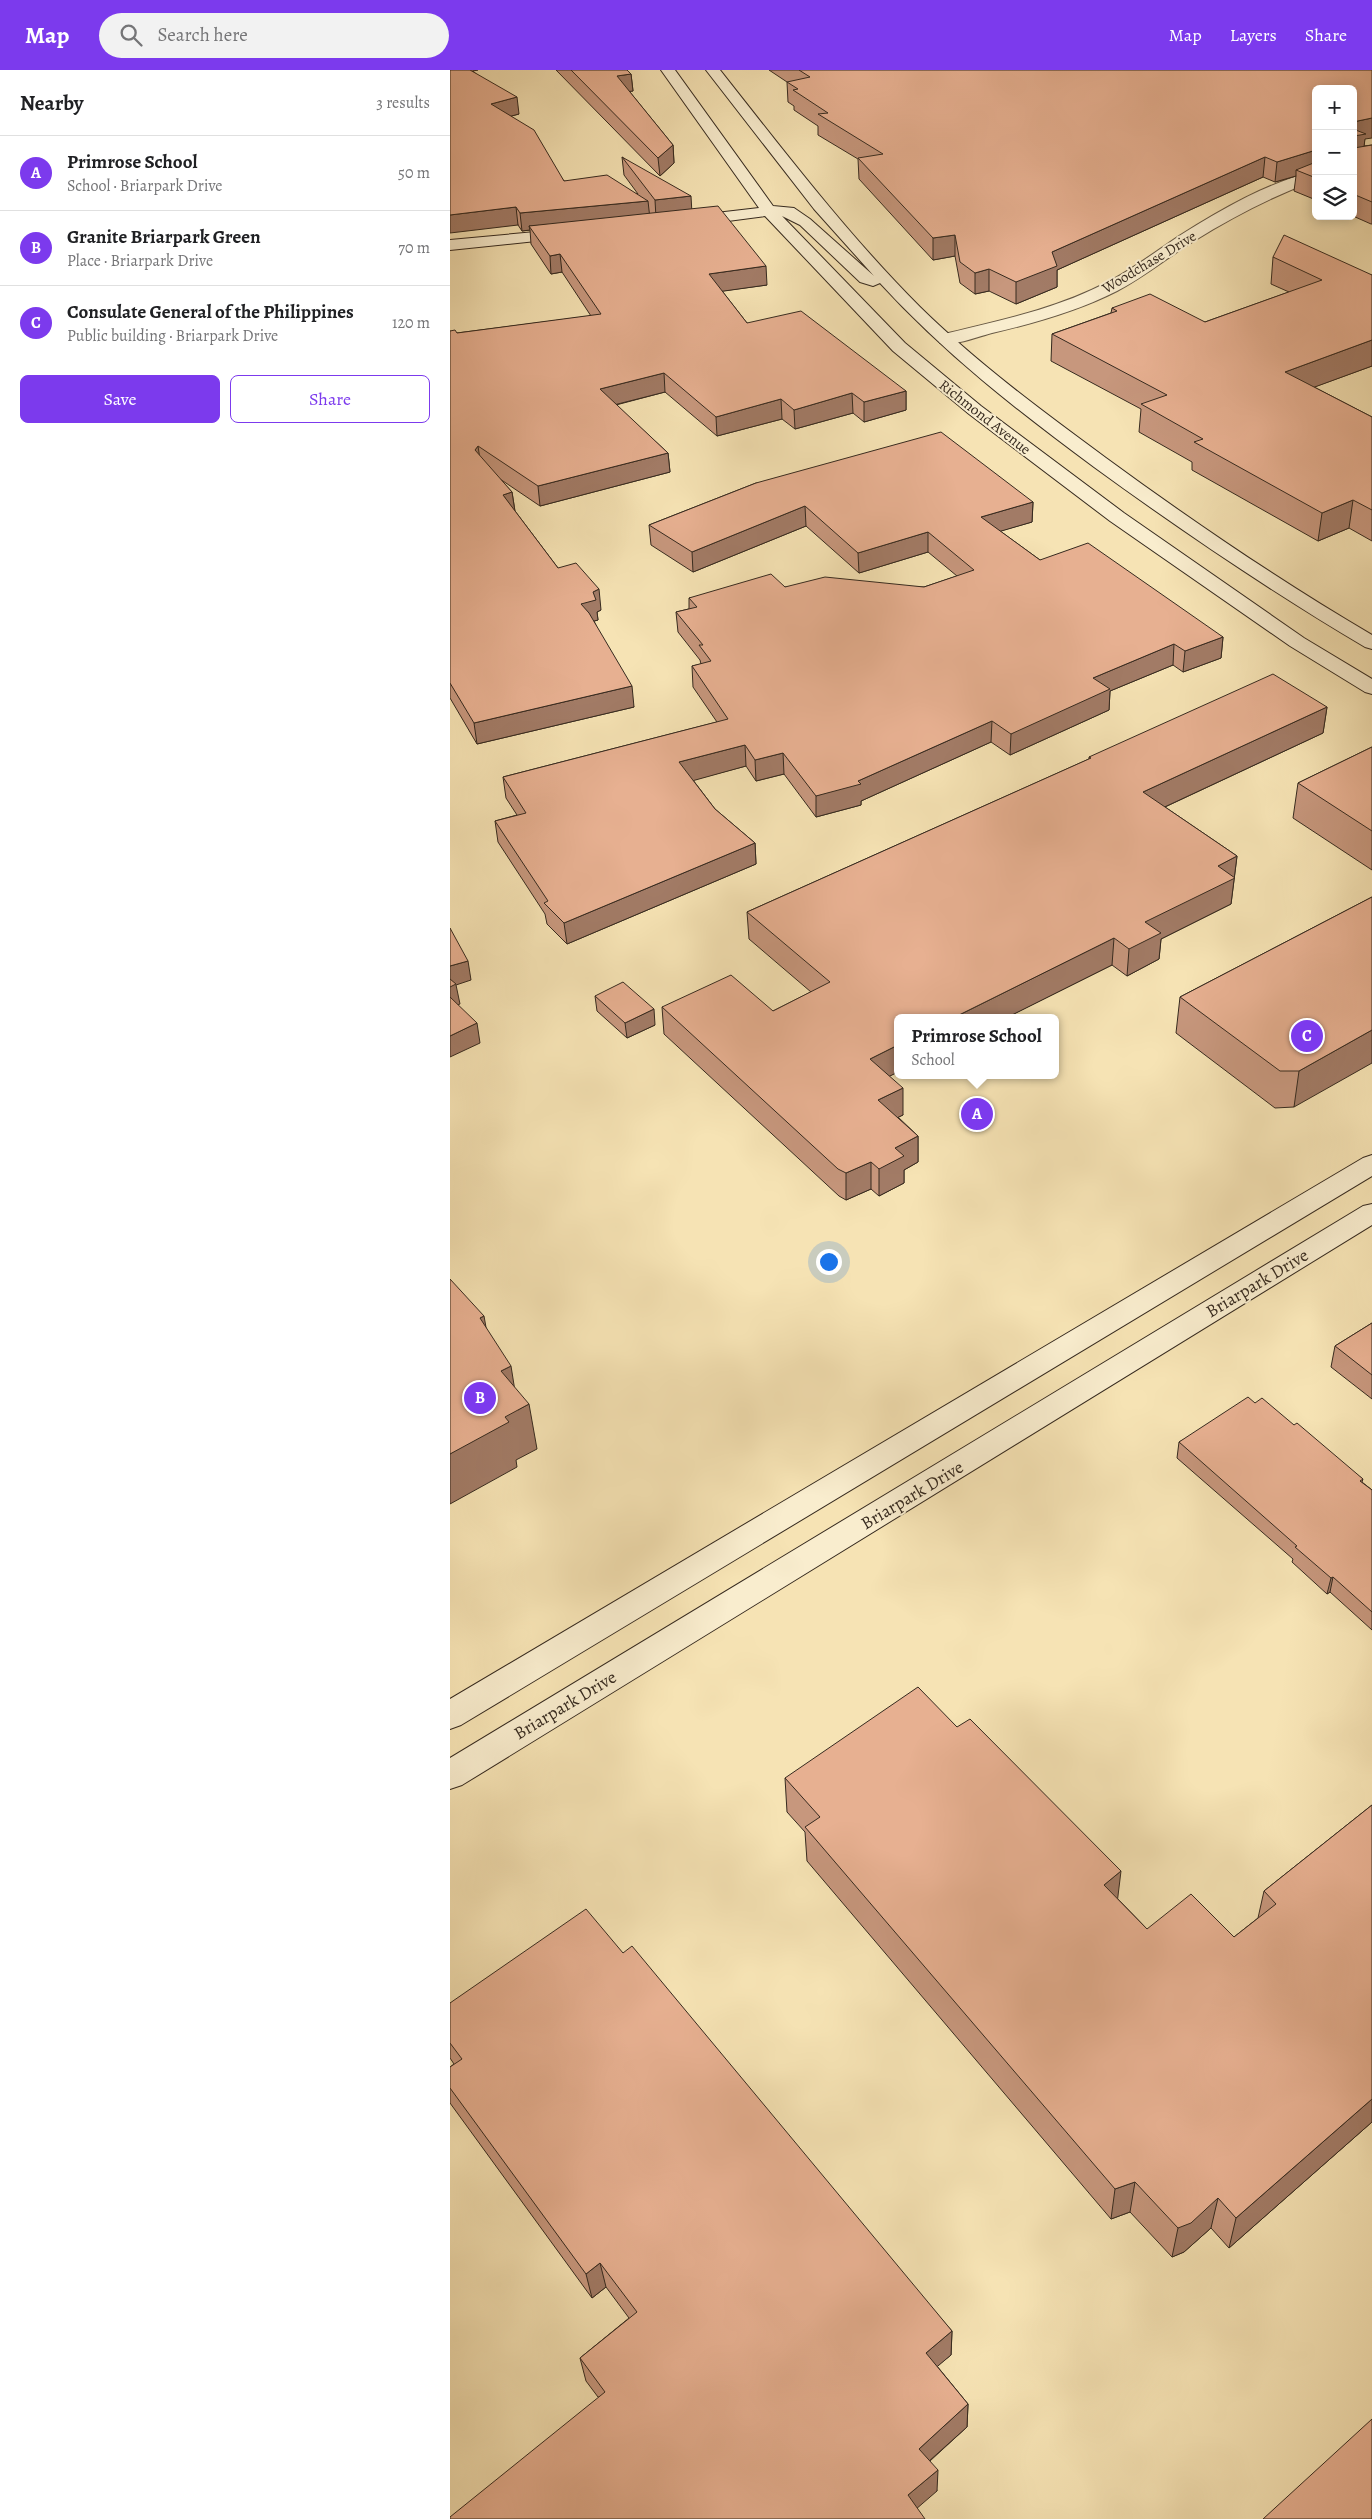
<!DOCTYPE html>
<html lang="en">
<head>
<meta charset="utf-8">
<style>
	:root { --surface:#fff; --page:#f2f2f2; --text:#202124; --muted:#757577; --line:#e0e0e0; --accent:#7c3aed }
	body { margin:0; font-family:Alegreya,serif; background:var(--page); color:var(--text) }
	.controls { position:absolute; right:15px; top:15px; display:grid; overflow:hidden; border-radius:8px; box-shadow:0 2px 12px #0003 }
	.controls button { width:45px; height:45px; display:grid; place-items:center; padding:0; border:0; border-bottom:1px solid var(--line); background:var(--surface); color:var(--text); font:25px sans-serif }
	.you { position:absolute; left:378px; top:1191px; width:18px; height:18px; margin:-12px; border:4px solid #fff; border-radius:50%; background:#1a73e8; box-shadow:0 0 0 8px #1a73e833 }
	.badge { display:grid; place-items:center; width:32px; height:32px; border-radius:50%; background:var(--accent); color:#fff; font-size:16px; font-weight:700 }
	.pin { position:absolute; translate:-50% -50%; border:2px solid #fff; box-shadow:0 1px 5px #0006 }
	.popup { position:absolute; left:444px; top:944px; width:165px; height:65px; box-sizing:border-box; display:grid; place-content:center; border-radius:8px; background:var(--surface); filter:drop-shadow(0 1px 4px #0005); font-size:16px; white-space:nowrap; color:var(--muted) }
	.popup b { font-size:19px; color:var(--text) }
	.popup::after { content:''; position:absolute; left:50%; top:100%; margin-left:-10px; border:10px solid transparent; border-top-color:var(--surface) }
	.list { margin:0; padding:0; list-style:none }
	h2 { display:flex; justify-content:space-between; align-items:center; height:65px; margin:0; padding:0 20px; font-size:21px }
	h2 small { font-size:16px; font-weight:400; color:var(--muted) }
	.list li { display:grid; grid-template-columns:32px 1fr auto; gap:15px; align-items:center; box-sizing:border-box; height:75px; padding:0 20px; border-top:1px solid var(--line) }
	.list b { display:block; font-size:19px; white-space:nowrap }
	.list p { margin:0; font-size:16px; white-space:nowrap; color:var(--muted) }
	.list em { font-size:16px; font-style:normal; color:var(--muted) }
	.actions { display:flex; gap:10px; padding:15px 20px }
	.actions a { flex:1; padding:11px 0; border:1px solid var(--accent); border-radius:8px; text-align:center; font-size:18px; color:var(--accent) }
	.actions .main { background:var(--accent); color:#fff }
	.icon { flex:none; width:28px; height:28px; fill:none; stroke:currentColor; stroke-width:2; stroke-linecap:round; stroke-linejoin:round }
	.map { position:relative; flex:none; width:922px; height:2449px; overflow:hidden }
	header { display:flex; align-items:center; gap:30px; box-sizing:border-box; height:70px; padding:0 25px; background:var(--accent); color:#fff }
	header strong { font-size:24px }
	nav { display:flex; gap:28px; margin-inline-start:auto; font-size:18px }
	.search { width:350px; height:45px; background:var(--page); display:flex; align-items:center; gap:12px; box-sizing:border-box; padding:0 18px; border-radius:28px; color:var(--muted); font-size:19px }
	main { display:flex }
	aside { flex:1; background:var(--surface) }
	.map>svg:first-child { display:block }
</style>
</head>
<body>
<header>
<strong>Map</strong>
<div class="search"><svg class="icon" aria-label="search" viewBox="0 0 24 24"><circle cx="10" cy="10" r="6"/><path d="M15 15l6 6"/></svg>Search here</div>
<nav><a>Map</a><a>Layers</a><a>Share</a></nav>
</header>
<main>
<aside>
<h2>Nearby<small>3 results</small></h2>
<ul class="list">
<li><span class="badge">A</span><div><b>Primrose School</b><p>School · Briarpark Drive</p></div><em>50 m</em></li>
<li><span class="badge">B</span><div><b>Granite Briarpark Green</b><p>Place · Briarpark Drive</p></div><em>70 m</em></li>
<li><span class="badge">C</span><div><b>Consulate General of the Philippines</b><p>Public building · Briarpark Drive</p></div><em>120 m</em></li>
</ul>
<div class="actions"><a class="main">Save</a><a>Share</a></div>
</aside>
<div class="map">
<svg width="922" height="2449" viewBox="0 0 922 2449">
	<rect width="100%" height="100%" fill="#f6e3b4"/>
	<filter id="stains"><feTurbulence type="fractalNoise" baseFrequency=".004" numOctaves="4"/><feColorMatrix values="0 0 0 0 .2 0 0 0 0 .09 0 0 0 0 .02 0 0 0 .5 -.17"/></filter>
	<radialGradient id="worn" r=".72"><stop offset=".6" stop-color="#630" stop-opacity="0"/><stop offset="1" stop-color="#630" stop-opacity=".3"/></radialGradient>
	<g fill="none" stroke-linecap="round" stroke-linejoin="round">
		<g stroke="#665844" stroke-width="2">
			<path id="street" d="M 866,101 L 866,110 C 823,126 782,147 744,171 C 718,187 694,207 667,221 C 628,241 585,253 542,263 C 527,267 505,276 490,273 L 488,269 L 490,265 C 547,251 604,240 656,213 C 682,200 705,182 729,166 C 770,140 818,112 866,101 Z"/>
		</g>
		<g stroke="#362a1f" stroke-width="2">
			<path id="secondary" d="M 211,0 L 225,0 L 323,136 L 344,138 L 360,149 L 424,206 L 364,139 L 256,0 L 270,0 C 334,81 397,164 470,237 C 527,293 592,341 656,388 C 742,451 830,511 922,565 L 922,579 L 915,577 C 822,522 732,461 644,397 C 568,341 494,283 430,213 L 423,216 L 410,212 L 350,155 L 332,146 L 455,273 L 531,336 L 674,443 L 854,568 L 922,609 L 922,624 L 915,622 L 840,576 L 660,451 L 519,344 L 443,281 L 315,146 L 240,156 L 235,154 L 232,151 L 240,146 L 309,138 Z
				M 118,159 L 126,164 L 124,167 L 0,180 L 0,170 Z
				M 922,1085 L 922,1106 L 11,1655 L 0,1659 L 0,1629 L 913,1088 Z
				M 922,1134 L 922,1155 L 12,1715 L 0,1719 L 0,1688 L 913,1136 Z"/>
		</g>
		<use href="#street" fill="#f9edce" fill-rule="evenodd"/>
		<use href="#secondary" fill="#f9edce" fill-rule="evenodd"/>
	</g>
	<path fill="#c7977d" stroke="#362a1f" d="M 0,0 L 28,0 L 23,1 L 69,44 L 61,46 L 114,111 L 188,124 L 174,105 L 172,87 L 241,139 L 317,215 L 272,221 L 297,253 L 456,321 L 456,340 L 414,352 L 403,343 L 345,359 L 332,349 L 267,366 L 215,322 L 166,335 L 218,383 L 220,402 L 90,436 L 50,409 L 62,422 L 65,441 L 108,498 L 151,540 L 147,542 L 148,550 L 144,551 L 184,637 L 27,674 L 0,628 L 0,261 L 7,263 L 141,246 L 112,202 L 101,204 L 81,174 L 80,160 L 72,161 L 68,155 Z
		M 106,0 L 177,0 L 181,4 L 183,21 L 179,21 L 223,75 L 224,93 L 210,106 Z
		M 319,0 L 922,0 L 914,76 L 922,75 L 922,154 L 921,154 L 903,146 L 903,19 L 866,19 L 866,130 L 844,121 L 846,106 L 825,112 L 813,107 L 607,200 L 607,217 L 566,234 L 539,221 L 525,224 L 510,213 L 505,186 L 483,190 L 409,109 L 408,89 L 368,65 L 368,56 L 344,40 L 344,36 L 338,32 L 337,12 Z
		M 823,187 L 922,205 L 922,296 L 864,317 L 922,347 L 922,471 L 899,458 L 868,471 L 742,400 L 742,392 L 689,362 L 691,339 L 601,291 L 602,264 L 661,243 L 662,238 L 755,252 L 839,222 L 821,214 Z
		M 306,413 L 583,432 L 582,452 L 550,461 L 590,490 L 773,567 L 771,588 L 733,602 L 723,595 L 660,621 L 659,640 L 560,685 L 541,672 L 411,731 L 411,735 L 366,747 L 334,704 L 306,711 L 296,696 L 243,710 L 265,739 L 305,773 L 306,794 L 117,874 L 97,854 L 95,844 L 48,772 L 45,751 L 67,745 L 56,728 L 53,707 L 267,652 L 243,617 L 242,596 L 251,594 L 250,590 L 228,562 L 226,542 L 239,539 L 239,528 L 335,517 L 474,517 L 507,506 L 478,482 L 409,503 L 356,456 L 243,502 L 201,475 L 199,455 Z
		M 877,637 L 873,663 L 715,737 L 787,786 L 781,834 L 711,869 L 709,889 L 677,906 L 662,895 L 439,1006 L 453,1045 L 448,1047 L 468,1066 L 468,1092 L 454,1100 L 454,1113 L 429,1126 L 421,1119 L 396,1130 L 389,1126 L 214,964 L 212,937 L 323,941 L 361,922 L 299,869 L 297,842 L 639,689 L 639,687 Z
		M 922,677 L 922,800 L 843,748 L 848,713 Z
		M 922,827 L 844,1037 L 825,1038 L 726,963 L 730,927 Z
		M 145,926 L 205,955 L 177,968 L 147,941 Z
		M 922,1253 L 922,1329 L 881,1297 L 885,1276 Z
		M 805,1333 L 913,1409 L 912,1412 L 922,1420 L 922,1560 L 880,1522 L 877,1524 L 842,1492 L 843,1489 L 727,1388 L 729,1372 Z
		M 335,1708 L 668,1829 L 697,1859 L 784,1867 L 808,1848 L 814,1821 L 922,1735 L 922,2052 L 779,2178 L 761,2158 L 734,2182 L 722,2187 L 680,2142 L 661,2149 L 357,1791 L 355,1762 L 337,1742 Z
		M 173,1883 L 502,2261 L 501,2285 L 487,2296 L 518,2334 L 517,2357 L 480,2391 L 487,2421 L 148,2327 L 136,2311 L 130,2288 L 179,2248 L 156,2217 L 142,2228 L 0,2033 L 0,1997 L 4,1994 L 0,1988 L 0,1933 Z"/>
	<path fill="#a27b66" stroke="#362a1f" d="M 181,4 L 183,21 L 168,23 L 167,6 Z
		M 67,27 L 69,44 L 43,51 L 41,34 Z
		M 922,48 L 922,68 L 915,69 L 913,84 L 903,86 L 903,52 Z
		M 223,75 L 224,93 L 210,106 L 208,88 Z
		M 866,80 L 866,100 L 846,100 L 846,106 L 825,112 L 827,92 Z
		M 815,87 L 813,107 L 607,200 L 607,217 L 566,234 L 566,212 L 602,182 Z
		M 241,126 L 242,144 L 206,148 L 205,130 Z
		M 198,131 L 200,149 L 79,156 L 80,160 L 72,161 L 70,143 Z
		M 66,137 L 68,155 L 0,163 L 0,145 Z
		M 505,165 L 505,186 L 483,190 L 483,168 Z
		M 110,184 L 112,202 L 101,204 L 100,186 Z
		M 316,196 L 317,215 L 260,223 L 259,204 Z
		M 539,199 L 539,221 L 525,224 L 525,203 Z
		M 922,270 L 922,296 L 832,329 L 835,302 Z
		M 214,303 L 215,322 L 152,338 L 150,319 Z
		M 456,321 L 456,340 L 414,352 L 414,332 Z
		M 402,323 L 403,343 L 345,359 L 344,340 Z
		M 331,329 L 332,349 L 267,366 L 266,347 Z
		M 28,376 L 31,396 L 25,380 Z
		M 218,383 L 220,402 L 90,436 L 88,416 Z
		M 62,422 L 65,442 L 53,425 Z
		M 903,430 L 899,458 L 868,471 L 872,443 Z
		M 583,432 L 582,452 L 531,467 L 531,447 Z
		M 355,436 L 356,456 L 243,502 L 242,482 Z
		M 478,462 L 478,482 L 409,503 L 408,483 Z
		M 149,519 L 151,540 L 147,542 L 148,550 L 133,554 L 131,534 L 143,522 Z
		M 773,567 L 771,588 L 733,602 L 735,581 Z
		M 724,574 L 723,595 L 660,621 L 659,640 L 560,685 L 561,664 L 643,608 Z
		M 182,616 L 184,637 L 27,674 L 24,653 Z
		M 877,637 L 873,663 L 691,748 L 693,722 Z
		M 542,651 L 541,672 L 411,731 L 411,735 L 366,747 L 366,726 L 408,711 Z
		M 295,675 L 296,696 L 231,714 L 229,692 Z
		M 333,683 L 334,704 L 306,711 L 305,690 Z
		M 305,773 L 306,794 L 117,874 L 114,853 Z
		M 787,786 L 781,834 L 711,869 L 709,889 L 677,906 L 679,879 L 695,852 L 768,796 Z
		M 664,868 L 662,895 L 556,948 L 503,948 Z
		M 18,891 L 21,910 L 6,915 L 10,934 L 0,938 L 0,896 Z
		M 204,939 L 205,955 L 177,968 L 175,953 Z
		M 27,953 L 30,973 L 0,987 L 0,966 Z
		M 922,960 L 922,993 L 844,1037 L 849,1001 Z
		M 448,975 L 448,1002 L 420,1016 L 420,989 Z
		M 453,1018 L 453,1045 L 428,1057 L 428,1030 Z
		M 468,1066 L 468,1092 L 454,1100 L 454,1113 L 429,1126 L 429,1099 L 445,1078 Z
		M 421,1092 L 421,1119 L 396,1130 L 396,1103 Z
		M 34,1246 L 42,1291 L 30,1248 Z
		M 61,1296 L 68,1340 L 79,1334 L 87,1379 L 66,1390 L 67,1397 L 0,1434 L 0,1384 L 55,1347 L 51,1301 Z
		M 883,1507 L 880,1522 L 877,1524 L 881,1508 Z
		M 671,1801 L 667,1834 L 654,1815 Z
		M 922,2029 L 922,2052 L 779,2178 L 786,2148 Z
		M 685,2112 L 680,2142 L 661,2149 L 665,2119 Z
		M 768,2128 L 761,2158 L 734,2182 L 722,2187 L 728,2158 Z
		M 150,2193 L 156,2217 L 142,2228 L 136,2204 Z
		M 502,2261 L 501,2285 L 476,2306 L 476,2283 Z
		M 518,2334 L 517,2357 L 468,2401 L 469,2379 Z
		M 488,2400 L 487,2421 L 458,2446 L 458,2425 Z"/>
	<path fill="#e7b091" stroke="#362a1f" d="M 0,0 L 20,0 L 67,27 L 41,34 L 84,60 L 114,111 L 157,105 L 198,131 L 70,143 L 66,137 L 0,145 Z
		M 121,0 L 177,0 L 181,4 L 167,6 L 223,75 L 208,88 Z
		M 349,0 L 922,0 L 922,48 L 903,52 L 903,19 L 866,19 L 866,80 L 827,92 L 815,87 L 602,182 L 607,196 L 566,212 L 539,199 L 525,203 L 510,192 L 505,165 L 483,168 L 408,88 L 433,84 L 368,44 L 378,43 L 343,20 L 348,19 L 337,12 L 360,7 Z
		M 903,59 L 916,64 L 904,66 L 904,78 L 922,75 L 922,132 L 903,124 Z
		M 172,87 L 241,126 L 205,130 Z
		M 866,92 L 866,108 L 846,100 Z
		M 268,136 L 316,196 L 259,204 L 297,253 L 351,241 L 456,321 L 414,332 L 402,323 L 344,340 L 331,329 L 266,347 L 214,303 L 150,319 L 218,383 L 88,416 L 28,376 L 25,380 L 62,422 L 53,425 L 108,498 L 126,493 L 149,519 L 143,522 L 146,530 L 131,534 L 139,543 L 182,616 L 24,653 L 0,613 L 0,261 L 5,260 L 7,263 L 151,244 L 110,184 L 100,186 L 79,156 Z
		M 834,165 L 922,205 L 922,270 L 835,302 L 922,347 L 922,440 L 903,430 L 872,443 L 744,372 L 753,369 L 691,334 L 717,325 L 602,264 L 667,241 L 662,238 L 700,224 L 755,252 L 872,210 L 823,187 Z
		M 491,362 L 583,432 L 531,447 L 590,490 L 638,473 L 773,567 L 735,581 L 724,574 L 643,608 L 660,619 L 561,664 L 542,651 L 408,711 L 411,714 L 366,726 L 333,683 L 305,690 L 295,675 L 229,692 L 265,739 L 305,773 L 114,853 L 94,833 L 98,831 L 45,751 L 76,743 L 53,707 L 278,649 L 242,596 L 261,591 L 249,575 L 253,575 L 226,542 L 247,537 L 239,528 L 321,504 L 335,517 L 375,507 L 474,517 L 524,500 L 478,462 L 408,483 L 355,436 L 242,482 L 199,455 L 306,413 Z
		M 823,604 L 877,637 L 693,722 L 787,786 L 768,796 L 785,808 L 695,852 L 711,863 L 679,879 L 664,868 L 503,948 L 448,948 L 448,975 L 420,989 L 453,1018 L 428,1030 L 468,1066 L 445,1078 L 454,1086 L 429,1099 L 421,1092 L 396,1103 L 388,1099 L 212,937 L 281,905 L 323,941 L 380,912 L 297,842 L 641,688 L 639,687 Z
		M 922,677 L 922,761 L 848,713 Z
		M 922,827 L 922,960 L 849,1001 L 830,1001 L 730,927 Z
		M 0,858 L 18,891 L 0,896 Z
		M 0,909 L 6,914 L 0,917 Z
		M 173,912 L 204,939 L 175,953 L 145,926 Z
		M 0,927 L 27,953 L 0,966 Z
		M 0,1209 L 34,1246 L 30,1248 L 61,1296 L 51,1301 L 79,1334 L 55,1347 L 59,1352 L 0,1384 Z
		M 922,1253 L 922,1305 L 885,1276 Z
		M 798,1327 L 805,1333 L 812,1328 L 844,1355 L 847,1353 L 913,1409 L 910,1411 L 922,1420 L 922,1542 L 883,1507 L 881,1508 L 845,1477 L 847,1476 L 729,1372 Z
		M 468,1617 L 507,1657 L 520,1649 L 671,1801 L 654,1815 L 697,1859 L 741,1824 L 784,1867 L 826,1834 L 814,1821 L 922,1735 L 922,2029 L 786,2148 L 768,2128 L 741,2153 L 728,2158 L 685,2112 L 665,2119 L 355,1757 L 370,1747 L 335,1708 Z
		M 136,1839 L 173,1883 L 182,1876 L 502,2261 L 476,2283 L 518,2334 L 469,2379 L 488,2400 L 458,2425 L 475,2449 L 0,2449 L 0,2447 L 155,2322 L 130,2288 L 187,2242 L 150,2193 L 136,2204 L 0,2018 L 0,1997 L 12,1989 L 0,1973 L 0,1933 Z
		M 922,2349 L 922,2449 L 813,2449 Z"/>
	<g text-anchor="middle" stroke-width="4" stroke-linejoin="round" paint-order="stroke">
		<g font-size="15" fill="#362a1f" stroke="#f9edce">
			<text transform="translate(699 192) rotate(-31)" y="5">Woodchase Drive</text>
			<text transform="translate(535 347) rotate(38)" y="5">Richmond Avenue</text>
		</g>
		<g font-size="18" fill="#362a1f" stroke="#f9edce">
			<text transform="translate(807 1213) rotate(-31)" y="6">Briarpark Drive</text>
			<text transform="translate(462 1425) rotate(-31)" y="6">Briarpark Drive</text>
			<text transform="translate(115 1635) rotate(-31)" y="6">Briarpark Drive</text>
		</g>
	</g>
	<rect width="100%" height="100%" filter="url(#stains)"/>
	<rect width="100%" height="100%" fill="url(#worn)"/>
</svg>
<div class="controls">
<button>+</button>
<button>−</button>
<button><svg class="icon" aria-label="layers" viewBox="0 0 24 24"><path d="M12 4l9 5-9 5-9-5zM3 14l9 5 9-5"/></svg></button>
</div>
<div class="you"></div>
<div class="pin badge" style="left:527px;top:1044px">A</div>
<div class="popup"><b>Primrose School</b>School</div>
<div class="pin badge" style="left:30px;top:1328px">B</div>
<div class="pin badge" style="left:857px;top:966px">C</div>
</div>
</main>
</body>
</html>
